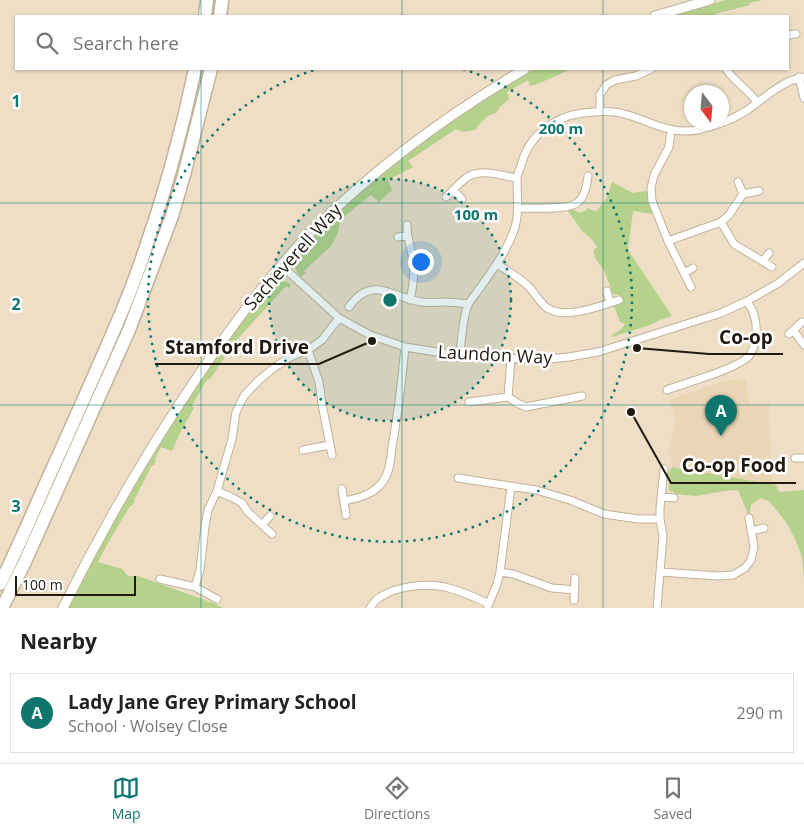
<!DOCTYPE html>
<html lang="en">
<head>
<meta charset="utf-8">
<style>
	:root { --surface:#fff; --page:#f2f2f2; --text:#222; --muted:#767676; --line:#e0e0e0; --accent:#0f766e }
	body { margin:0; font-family:"Open Sans",sans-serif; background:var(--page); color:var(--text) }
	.compass { position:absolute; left:684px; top:85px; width:45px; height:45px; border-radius:50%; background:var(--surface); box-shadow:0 1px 4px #0004; rotate:164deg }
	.scale { position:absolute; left:15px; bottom:12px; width:121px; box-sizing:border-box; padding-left:5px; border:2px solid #201a11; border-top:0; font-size:14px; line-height:18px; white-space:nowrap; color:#201a11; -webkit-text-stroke:4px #fff; paint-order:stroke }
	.you { position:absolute; left:420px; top:261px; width:18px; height:18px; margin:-12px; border:4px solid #fff; border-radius:50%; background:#1a73e8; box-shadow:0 0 0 8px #1a73e833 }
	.badge { display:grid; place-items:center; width:32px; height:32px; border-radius:50%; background:var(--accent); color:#fff; font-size:16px; font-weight:700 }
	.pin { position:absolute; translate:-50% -41px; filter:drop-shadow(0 1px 2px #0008) }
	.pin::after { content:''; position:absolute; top:26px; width:18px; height:15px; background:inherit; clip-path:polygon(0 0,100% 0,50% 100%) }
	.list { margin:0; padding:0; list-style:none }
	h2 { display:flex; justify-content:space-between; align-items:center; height:65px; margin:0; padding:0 20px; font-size:21px }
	h2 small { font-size:16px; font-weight:400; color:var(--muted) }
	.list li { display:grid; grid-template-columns:32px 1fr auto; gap:15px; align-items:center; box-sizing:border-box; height:80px; margin:0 10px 10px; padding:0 10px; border:1px solid var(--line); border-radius:0px }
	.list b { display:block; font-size:19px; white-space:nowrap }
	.list p { margin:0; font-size:16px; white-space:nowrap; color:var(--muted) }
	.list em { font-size:16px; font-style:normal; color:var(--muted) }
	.icon { flex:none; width:28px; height:28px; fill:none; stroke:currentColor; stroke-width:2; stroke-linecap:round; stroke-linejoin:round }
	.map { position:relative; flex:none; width:804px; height:608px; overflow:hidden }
	.search { position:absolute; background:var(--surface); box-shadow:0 1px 4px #0004; left:15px; right:15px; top:15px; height:55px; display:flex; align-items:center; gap:12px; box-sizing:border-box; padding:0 18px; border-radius:0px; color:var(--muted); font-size:19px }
	.sheet { height:155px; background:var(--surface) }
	nav { display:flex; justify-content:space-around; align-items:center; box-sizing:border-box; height:70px; border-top:1px solid var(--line); background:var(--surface); font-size:14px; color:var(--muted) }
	nav a { display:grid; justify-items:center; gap:2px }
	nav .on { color:var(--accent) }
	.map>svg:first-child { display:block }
</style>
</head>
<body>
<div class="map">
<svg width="804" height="608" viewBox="0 0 804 608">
	<rect width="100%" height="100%" fill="#eedec6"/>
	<path fill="#ead6b6" d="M 746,379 L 750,406 L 769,403 L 772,485 L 672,467 L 668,451 L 676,421 L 669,400 L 728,380 Z"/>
	<path fill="#b4d28b" d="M 726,0 L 763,0 L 749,3 L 750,5 L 715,14 L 716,16 L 669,16 Z
		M 535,69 L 571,69 L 540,83 L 530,86 L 528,80 L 507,92 L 509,99 L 500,107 L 496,113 C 486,115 481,122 475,130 L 463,132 L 456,129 L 408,161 L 413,167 L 388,180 L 392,190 L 379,202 L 371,195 L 340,220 L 338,233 L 331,246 L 304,271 L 306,273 L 301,277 C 296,271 292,264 296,256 C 301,247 317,233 325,225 C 383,164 461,109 535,69 Z
		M 612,182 L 633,193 L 646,191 L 652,214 L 633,211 L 628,250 L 672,316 L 660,320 L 650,325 L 612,337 L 612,335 C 617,332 623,329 625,324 L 620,322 L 614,306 L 623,302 L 621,296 L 614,294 L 612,292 L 604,270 L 595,258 L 594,253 L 594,250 L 597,247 C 595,242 587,234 583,232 L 568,211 L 572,209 L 579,213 L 585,211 L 588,208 L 596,212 L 608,196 Z
		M 281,281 L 287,282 L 291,285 L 289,288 L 286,286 L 233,344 L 211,378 L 206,381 L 192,406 L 194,408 L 181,431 L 172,451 L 161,447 L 155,459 L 156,460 L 154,465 L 152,465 L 134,500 L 135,501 L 132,506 L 130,506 C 115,530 101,555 88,581 L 98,562 L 122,569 L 128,576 L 138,576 L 216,604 L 223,608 L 67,608 L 128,497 L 158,446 L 189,397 L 246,316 L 269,287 L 274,283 Z
		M 672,467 L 776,485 L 779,492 L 804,490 L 804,577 L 802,557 L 795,539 L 786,522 L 769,501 L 761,498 L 751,505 L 750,513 L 748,514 L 738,490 L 724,491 L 696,496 L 675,494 L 674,492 L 670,491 L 669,489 L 668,474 Z"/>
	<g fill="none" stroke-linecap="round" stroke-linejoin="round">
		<g stroke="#c2b29b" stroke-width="9">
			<path id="minor" d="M 788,35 L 796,34
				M 726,69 C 735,82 748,90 757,102
				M 799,77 L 804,98
				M 600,111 L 600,95 L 606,85 L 615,80 L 636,76 L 651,69
				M 671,130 L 669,147 L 654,175 L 651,188 L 652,201 L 668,241 L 721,222 L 729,215 L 743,194 L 759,191
				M 738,182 L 743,194
				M 453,190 L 462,199
				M 446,197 C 453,191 459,183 466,178 C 480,167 502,176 517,178
				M 518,208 C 532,208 563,210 575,204 C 584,200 587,185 588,176
				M 721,222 L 734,244 L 772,267
				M 407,225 C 407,238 411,248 413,260 C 415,274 413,287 410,300
				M 398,237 L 407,236
				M 668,241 L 691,287
				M 763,261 L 769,253
				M 497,264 C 508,271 520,278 529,287 C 535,293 540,303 547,308 C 566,320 600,306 619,300
				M 281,265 L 339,318 L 370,335 L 405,347 L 443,353 L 536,360 L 569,357 L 598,352 L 721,313 L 747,301 L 777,284 L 804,263
				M 684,273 L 693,268
				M 607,291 L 610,303
				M 349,307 C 372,274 392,298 422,302 C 429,303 437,302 445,302 C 453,302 460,303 468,304
				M 793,330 L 804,345
				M 789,334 L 802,322
				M 308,350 L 319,382 L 322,404 L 332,455
				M 460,355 C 461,342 463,314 469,303 C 473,297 478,291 482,285 C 494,268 506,252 513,233 C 520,216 517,198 517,180 C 517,175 519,170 521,166 C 528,136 553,117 583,113 C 597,111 614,110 628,115 C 651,122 672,135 697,130 C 716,126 730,121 746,111 C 765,98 781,81 804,77
				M 511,359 L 508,397 L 517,403 L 526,407 L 582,396
				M 667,390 C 685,383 737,369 749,356 C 757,345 758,327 754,315 C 753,310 749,305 747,301
				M 469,402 L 508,397
				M 303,450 L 330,445
				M 795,458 L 804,458
				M 458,478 L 536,490 L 570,500 L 604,514 L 638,519 L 660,519
				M 342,489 L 346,515
				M 217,491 L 233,498 L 242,503 L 248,512 L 272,534
				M 661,497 L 674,498
				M 344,501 C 359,498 375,494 384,480 C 390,471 391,457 392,447 C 398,414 402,380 405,347
				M 262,525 L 270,516
				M 751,531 L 764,528
				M 500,572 L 513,574 L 552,588 L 575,590
				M 660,572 L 719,576 L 733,575 L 745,568 L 751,560 L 754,547 L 749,518
				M 160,579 L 195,587 L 217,599
				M 195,587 L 200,570 L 205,526 L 208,510 L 217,491 L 232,439 L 236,412 L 244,396 L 259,380 L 275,367 L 292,356 L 308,350 L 322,340 L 339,318
				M 574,600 L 575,578
				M 488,606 L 497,584 L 500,572 L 511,487
				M 370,608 C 373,604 376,599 380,597 C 397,586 426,583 445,587 C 460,591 475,597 489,604
				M 657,608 L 663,536 L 660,519 L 660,508 L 664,469"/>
		</g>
		<g stroke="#c2b29b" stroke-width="11">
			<path id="tertiary" d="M 655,16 L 710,0
				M 63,608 C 102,529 146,453 196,379 C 231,327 268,276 312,231 C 376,167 447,115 525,69"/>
		</g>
		<g stroke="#c2b29b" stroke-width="15">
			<path id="trunk" d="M 205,16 L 207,0
				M 220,16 L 222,0
				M 0,584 C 22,540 40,495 61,450 C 84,398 108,346 129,294 C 157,221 179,145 195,69
				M 2,608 L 24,564 L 129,330 L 172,216 L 184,175 L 211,69"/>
		</g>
		<use href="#minor" stroke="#fff" stroke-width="7"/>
		<use href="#tertiary" stroke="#fff" stroke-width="9"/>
		<use href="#trunk" stroke="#fff" stroke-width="12"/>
	</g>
	<path fill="none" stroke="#0f766e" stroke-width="1" stroke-opacity="0.55" d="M 201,0 L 201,16M 402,0 L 402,16M 603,0 L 603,16M 201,69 L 201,608M 402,69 L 402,608M 603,69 L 603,608M 0,203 L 804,203M 0,405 L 804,405"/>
	<circle cx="390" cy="300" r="121" fill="#0f766e" fill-opacity=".12"/>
	<g fill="none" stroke="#0f766e" stroke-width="2.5" stroke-dasharray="2.5 5">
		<circle cx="390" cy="300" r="121"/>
		<path d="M463 69A242 242 0 1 1 317 69"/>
	</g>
	<g text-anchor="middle" stroke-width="5" stroke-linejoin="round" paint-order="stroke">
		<g font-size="18" fill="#201a11" stroke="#fff">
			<text transform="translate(293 257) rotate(-48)" y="6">Sacheverell Way</text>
			<text transform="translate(495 355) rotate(3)" y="6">Laundon Way</text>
		</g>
	</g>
	<g font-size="16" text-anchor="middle" font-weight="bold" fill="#0f766e" stroke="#fff" stroke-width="5" stroke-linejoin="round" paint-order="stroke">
		<text x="16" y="107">1</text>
		<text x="16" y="310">2</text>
		<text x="16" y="512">3</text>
	</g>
	<circle cx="390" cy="300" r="8" fill="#0f766e" stroke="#fff" stroke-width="2.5"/>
	<g font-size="15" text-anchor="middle" font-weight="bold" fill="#0f766e" stroke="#fff" stroke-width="5" stroke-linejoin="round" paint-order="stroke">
		<text x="561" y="134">200 m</text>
		<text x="476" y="220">100 m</text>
	</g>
	<path fill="none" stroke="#201a11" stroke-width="2" d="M637 348L709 354H783M372 341L319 364H155M631 412L671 483H796"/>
	<g fill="#201a11" stroke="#fff" stroke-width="2">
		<circle cx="637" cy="348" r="5"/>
		<circle cx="372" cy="341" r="5"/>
		<circle cx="631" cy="412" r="5"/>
	</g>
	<g font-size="19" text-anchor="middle" font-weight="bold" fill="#201a11" stroke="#fff" stroke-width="5" stroke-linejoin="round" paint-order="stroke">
		<text x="746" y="344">Co-op</text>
		<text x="237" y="354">Stamford Drive</text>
		<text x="734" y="472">Co-op Food</text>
	</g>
</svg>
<svg class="compass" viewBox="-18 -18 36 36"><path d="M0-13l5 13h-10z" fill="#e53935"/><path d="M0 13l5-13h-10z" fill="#767676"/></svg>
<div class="scale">100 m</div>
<div class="you"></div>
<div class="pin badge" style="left:721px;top:436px">A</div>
<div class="search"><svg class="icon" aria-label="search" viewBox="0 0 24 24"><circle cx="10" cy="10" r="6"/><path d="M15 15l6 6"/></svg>Search here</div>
</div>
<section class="sheet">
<h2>Nearby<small></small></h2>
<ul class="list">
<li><span class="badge">A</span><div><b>Lady Jane Grey Primary School</b><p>School · Wolsey Close</p></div><em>290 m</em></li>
</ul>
</section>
<nav>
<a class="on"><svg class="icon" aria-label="map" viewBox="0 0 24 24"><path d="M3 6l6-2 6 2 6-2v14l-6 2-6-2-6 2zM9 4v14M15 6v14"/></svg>Map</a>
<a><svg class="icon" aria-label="directions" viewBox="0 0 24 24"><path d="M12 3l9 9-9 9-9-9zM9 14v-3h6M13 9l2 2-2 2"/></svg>Directions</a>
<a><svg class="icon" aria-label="saved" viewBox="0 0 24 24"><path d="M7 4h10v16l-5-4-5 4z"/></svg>Saved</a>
</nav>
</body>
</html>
